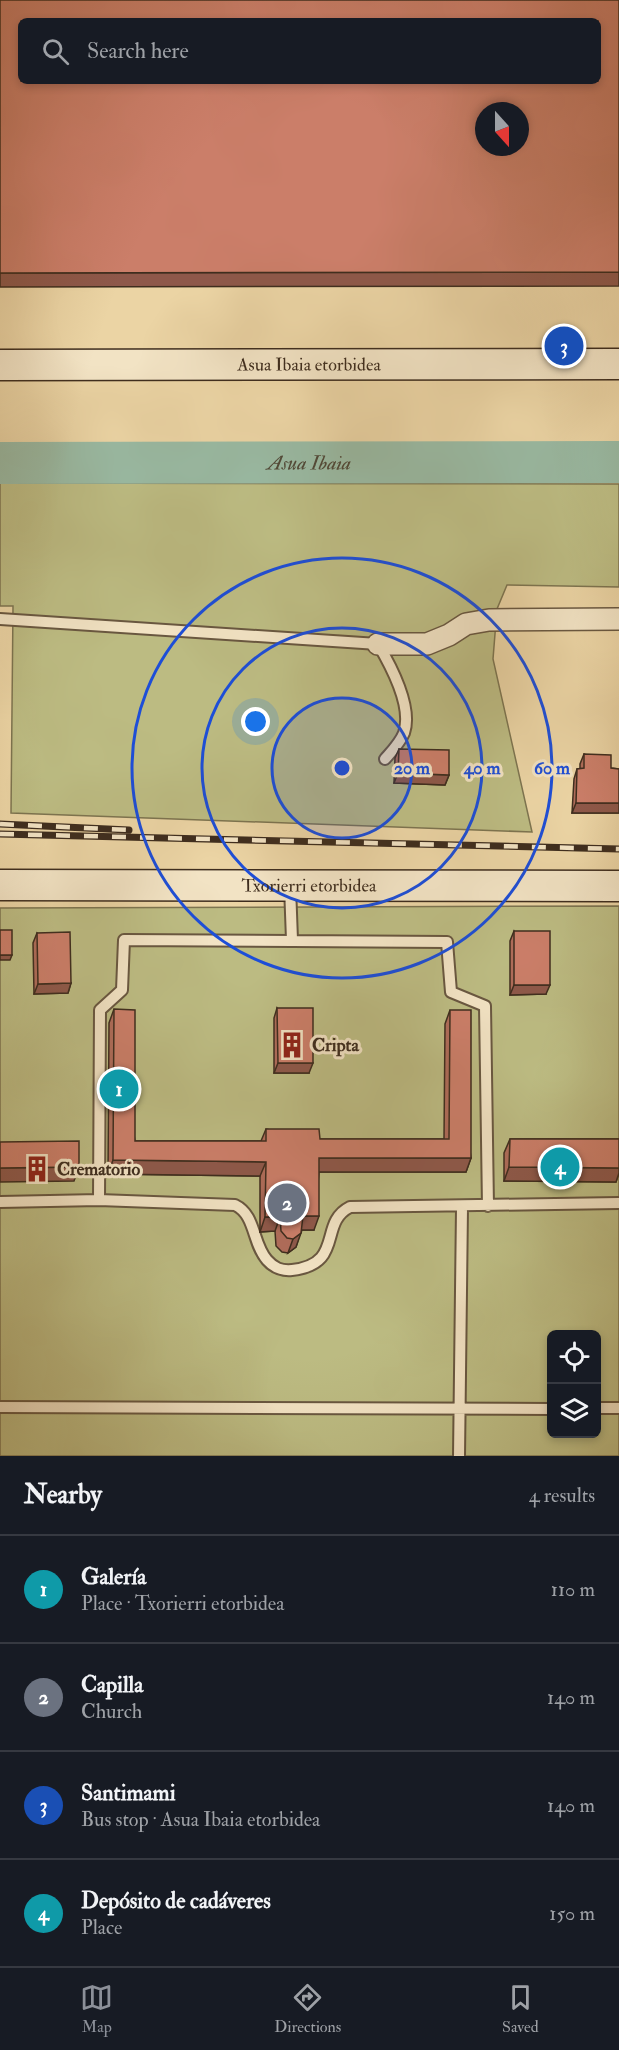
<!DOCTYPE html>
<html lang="en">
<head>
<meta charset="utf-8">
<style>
	:root { --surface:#171b24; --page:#242831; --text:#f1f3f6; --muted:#9ea1a6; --line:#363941; --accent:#8c9099 }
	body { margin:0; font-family:"IM FELL Double Pica",serif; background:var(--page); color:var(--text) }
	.controls { position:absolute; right:18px; bottom:18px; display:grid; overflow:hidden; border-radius:9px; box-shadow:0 3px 9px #0003 }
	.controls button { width:54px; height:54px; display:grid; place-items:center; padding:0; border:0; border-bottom:2px solid var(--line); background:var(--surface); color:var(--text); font:30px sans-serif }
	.compass { position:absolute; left:475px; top:102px; width:54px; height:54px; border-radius:50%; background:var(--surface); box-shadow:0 3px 9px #0003; rotate:159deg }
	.you { position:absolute; left:256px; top:722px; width:21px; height:21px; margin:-15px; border:4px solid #fff; border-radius:50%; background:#1a73e8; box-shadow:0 0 0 9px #1a73e833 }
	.badge { display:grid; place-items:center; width:39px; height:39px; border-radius:50%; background:var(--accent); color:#fff; font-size:20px; font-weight:700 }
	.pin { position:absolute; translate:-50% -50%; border:3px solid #fff; box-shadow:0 2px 6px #0006 }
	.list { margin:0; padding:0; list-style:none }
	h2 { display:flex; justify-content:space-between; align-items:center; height:78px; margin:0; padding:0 24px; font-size:26px }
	h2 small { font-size:20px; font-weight:400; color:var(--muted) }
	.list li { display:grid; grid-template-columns:39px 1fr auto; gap:18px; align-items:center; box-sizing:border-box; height:108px; padding:0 24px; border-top:2px solid var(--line) }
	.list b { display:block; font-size:22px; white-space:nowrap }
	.list p { margin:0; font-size:20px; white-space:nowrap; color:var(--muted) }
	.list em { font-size:20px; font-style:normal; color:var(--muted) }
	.icon { flex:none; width:33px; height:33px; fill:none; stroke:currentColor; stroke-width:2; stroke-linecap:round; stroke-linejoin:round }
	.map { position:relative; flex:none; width:619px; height:1456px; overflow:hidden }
	.search { position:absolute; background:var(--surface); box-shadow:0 3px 9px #0003; left:18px; right:18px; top:18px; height:66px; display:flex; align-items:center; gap:15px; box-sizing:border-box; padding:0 21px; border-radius:9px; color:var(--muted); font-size:22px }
	.sheet { height:510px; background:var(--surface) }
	nav { display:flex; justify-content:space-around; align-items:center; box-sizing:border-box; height:84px; border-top:2px solid var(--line); background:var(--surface); font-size:16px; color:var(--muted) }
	nav a { display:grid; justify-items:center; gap:3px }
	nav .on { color:var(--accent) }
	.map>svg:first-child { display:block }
</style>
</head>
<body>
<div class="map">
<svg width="619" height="1456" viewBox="0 0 619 1456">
	<rect width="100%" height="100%" fill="#ebd4a4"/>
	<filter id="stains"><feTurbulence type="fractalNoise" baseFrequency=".00333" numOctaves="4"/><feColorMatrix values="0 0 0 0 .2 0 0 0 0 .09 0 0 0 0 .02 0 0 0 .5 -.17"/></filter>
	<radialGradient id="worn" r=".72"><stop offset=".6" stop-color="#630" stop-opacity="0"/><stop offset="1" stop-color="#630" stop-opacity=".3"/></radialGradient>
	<path fill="#bcbb82" stroke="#7d7450" stroke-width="1.5" fill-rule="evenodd" d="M 0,483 L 619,484 L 619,587 L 507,585 L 497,609 L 493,659 L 532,832 L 11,813 L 13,606 L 0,606 Z
		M 619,906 L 619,1456 L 0,1456 L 0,908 ZM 552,1334 L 596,1334 L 596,1434 L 552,1434 Z"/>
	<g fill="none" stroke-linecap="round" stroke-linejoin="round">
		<path stroke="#99b9a2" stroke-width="42" id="s1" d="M 0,463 L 619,462"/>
		<g stroke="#695740" stroke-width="14">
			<path id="lane" d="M 0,619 L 378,644 C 391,666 413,707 404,733 C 400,743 392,751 385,759
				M 290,886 L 292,940
				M 99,1200 L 100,1010 L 122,990 L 124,940 L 447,942 L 451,992 L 485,1006 L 488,1206
				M 0,1202 L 99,1200 L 235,1205 C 256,1215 252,1243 267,1260 C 274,1268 281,1271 292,1270 C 345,1264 318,1223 350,1207 L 619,1203
				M 0,1407 L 552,1409
				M 596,1408 L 619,1408
				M 459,1456 L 462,1208"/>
		</g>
		<g stroke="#695740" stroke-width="24">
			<path id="street" d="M 378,644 L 427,644 L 449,635 L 466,624 L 489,620 L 619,619"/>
		</g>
		<g stroke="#3e2d1e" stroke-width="33">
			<g id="secondary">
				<path id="s2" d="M 0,365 L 619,364"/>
				<path id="s3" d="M 0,885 L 619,886"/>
			</g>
		</g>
		<use href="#lane" stroke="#f2e3c4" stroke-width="10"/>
		<use href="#street" stroke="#f2e3c4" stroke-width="21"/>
		<use href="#secondary" stroke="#f2e3c4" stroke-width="30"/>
		<g stroke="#3e2d1e" stroke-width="7">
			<path id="rail" d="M 0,824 L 129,830
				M 0,834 L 619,849"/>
		</g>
		<use href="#rail" stroke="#f2e3c4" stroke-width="4.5" stroke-dasharray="14" stroke-linecap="butt"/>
	</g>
	<path fill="#af6c5a" stroke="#3e2d1e" stroke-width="1.5" d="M 399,749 L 449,775 L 445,785 L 394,783 L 395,758 Z
		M 584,754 L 611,768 L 619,769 L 619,813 L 572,813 L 574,779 L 577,769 L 580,769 L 580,764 Z
		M 514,931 L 546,994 L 510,995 L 510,941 Z
		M 37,933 L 71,983 L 68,993 L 34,994 L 33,943 Z
		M 277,1008 L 309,1073 L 274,1073 L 274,1018 Z
		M 114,1009 L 135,1141 L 261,1141 L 266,1129 L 320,1139 L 444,1139 L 445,1024 L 450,1010 L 471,1158 L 466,1172 L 319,1172 L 314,1230 L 301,1230 L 296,1247 L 288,1253 L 282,1252 L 276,1246 L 275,1231 L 260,1232 L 260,1176 L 108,1174 L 109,1023 Z
		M 510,1139 L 619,1139 L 619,1173 L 616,1182 L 504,1181 L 504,1153 Z"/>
	<path fill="#8e584a" stroke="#3e2d1e" stroke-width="1.5" d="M 619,272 L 619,286 L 0,287 L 0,273 Z
		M 398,773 L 449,775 L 445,785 L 394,783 Z
		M 576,803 L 619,803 L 619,813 L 572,813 Z
		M 0,955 L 12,955 L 10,960 L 0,960 Z
		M 71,983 L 68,993 L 34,994 L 38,984 Z
		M 514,985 L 550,985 L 546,994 L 510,995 Z
		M 278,1063 L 313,1063 L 309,1073 L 274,1073 Z
		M 319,1158 L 471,1158 L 466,1172 L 314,1172 Z
		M 113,1160 L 266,1162 L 260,1176 L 108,1174 Z
		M 79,1167 L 74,1181 L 0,1182 L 0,1168 Z
		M 509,1167 L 619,1168 L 619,1173 L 616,1182 L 504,1181 Z
		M 303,1216 L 319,1216 L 314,1230 L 298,1230 Z
		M 265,1217 L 280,1217 L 275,1231 L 260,1232 Z
		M 301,1233 L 296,1247 L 288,1253 L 293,1239 Z"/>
	<path fill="#cb7e69" stroke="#3e2d1e" stroke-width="1.5" fill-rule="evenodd" d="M 0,0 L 619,0 L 619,272 L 0,273 ZM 21,21 L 598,21 L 598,81 L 21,81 ZM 484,111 L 520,111 L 520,147 L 484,147 Z
		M 399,749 L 449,750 L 449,775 L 398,773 Z
		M 584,754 L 611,755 L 611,768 L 619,769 L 619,803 L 576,803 L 577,769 L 584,768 Z
		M 0,930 L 12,930 L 12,955 L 0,955 Z
		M 514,931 L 550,931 L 550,985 L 514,985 Z
		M 70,932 L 71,983 L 38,984 L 37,933 Z
		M 277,1008 L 313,1008 L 313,1063 L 278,1063 Z
		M 114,1009 L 135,1010 L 135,1141 L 266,1141 L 266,1129 L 319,1129 L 320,1139 L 449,1139 L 450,1010 L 471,1010 L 471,1158 L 319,1158 L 319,1216 L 303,1216 L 301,1233 L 293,1239 L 287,1238 L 281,1231 L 280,1217 L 265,1217 L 266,1162 L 113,1160 Z
		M 510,1139 L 619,1139 L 619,1168 L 509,1167 Z
		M 79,1141 L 79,1167 L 0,1168 L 0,1142 Z"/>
	<circle cx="342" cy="768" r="70" fill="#1d4ed8" fill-opacity=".12"/>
	<g fill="none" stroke="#1d4ed8" stroke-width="3">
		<circle cx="342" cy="768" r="70"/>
		<circle cx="342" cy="768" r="140"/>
		<circle cx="342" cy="768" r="210"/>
	</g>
	<defs>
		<g id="building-bare" transform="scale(2.07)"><path d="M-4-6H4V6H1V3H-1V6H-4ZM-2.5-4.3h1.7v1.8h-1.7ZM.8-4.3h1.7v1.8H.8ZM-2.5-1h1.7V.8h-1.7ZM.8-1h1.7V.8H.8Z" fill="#8f2418" stroke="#f2e3c4" stroke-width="2.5" paint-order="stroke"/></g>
	</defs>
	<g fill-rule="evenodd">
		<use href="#building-bare" x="292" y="1045"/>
		<use href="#building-bare" x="37" y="1169"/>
	</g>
	<g text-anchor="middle" stroke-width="6" stroke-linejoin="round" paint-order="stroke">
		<g font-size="18" fill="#3e2d1e" stroke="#f2e3c4">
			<text dy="6" stroke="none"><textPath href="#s2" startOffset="309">Asua Ibaia etorbidea</textPath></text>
			<text dy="6" stroke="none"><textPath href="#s3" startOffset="309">Txorierri etorbidea</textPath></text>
		</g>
		<g font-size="18" font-weight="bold" fill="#3e2d1e" stroke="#f2e3c4" text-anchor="start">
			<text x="312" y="1051">Cripta</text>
			<text x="57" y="1175">Crematorio</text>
		</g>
		<g font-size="20" font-style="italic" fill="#504938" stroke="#f2e3c4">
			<text dy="7" stroke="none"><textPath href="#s1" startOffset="309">Asua Ibaia</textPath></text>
		</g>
	</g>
	<circle cx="342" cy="768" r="9" fill="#1d4ed8" stroke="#f2e3c4" stroke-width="3"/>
	<g font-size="18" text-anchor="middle" font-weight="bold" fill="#1d4ed8" stroke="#f2e3c4" stroke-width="6" stroke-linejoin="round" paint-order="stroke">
		<text x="412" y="774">20 m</text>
		<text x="482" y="774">40 m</text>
		<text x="552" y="774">60 m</text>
	</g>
	<rect width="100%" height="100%" filter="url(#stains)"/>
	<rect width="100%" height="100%" fill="url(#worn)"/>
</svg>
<div class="controls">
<button><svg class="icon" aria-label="locate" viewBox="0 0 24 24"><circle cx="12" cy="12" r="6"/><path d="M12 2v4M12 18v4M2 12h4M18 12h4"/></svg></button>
<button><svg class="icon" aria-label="layers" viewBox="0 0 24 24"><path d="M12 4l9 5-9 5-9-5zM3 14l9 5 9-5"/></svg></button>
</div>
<svg class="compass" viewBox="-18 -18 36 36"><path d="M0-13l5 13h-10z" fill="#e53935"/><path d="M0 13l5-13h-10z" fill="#9ea1a6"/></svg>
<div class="you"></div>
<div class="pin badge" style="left:119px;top:1089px;background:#0f9aa8">1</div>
<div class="pin badge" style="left:287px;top:1203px;background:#6b7280">2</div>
<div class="pin badge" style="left:564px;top:346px;background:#1a4fb4">3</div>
<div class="pin badge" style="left:560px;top:1167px;background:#0f9aa8">4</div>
<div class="search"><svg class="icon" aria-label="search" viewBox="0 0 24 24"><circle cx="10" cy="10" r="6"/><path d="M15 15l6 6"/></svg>Search here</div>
</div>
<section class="sheet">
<h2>Nearby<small>4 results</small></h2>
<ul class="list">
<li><span class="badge" style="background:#0f9aa8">1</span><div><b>Galería</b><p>Place · Txorierri etorbidea</p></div><em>110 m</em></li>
<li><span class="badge" style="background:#6b7280">2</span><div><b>Capilla</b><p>Church</p></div><em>140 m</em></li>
<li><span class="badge" style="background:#1a4fb4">3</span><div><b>Santimami</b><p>Bus stop · Asua Ibaia etorbidea</p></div><em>140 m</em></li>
<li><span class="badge" style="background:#0f9aa8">4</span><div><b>Depósito de cadáveres</b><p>Place</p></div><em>150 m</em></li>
</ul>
</section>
<nav>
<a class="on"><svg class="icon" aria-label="map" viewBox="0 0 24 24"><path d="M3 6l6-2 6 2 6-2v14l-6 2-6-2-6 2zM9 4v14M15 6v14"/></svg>Map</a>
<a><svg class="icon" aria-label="directions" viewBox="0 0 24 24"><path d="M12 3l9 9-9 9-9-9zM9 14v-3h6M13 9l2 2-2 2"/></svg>Directions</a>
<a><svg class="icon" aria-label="saved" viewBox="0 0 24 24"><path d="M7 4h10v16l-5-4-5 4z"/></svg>Saved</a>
</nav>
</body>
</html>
